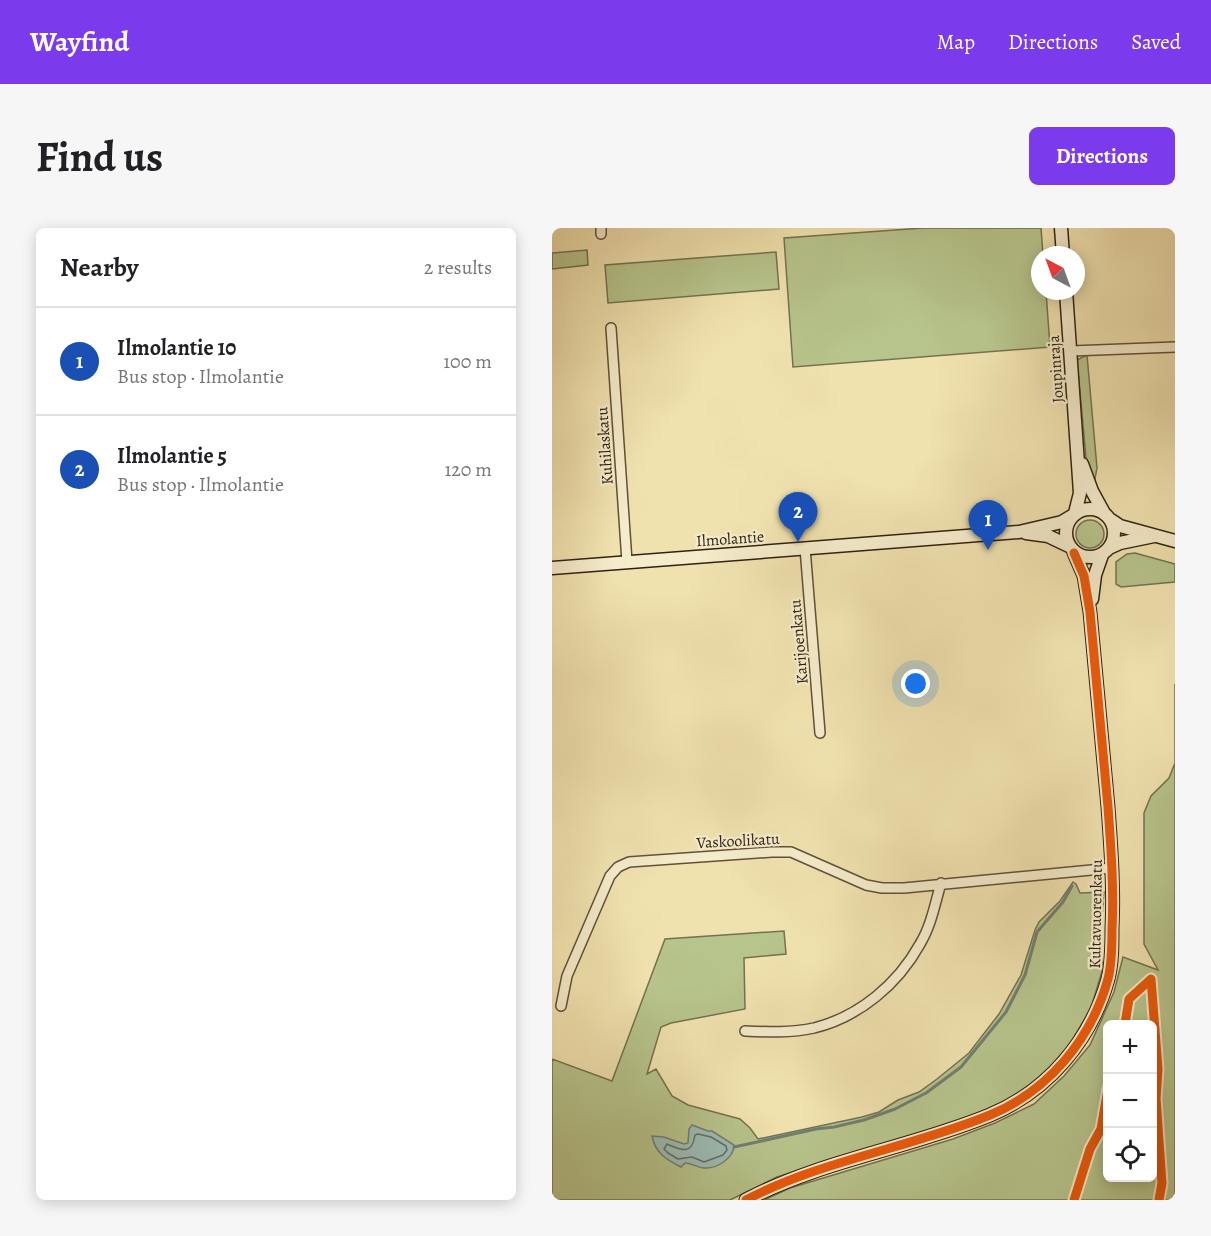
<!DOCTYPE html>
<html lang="en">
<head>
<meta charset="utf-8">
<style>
	:root { --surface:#fff; --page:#f6f6f6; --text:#202124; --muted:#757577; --line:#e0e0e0; --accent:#7c3aed }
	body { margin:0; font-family:Alegreya,serif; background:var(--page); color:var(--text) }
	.controls { position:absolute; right:18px; bottom:18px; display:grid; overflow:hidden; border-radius:9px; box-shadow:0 3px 15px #0003 }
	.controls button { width:54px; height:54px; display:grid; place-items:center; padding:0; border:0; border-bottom:2px solid var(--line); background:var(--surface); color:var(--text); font:30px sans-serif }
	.compass { position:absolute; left:479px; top:18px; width:54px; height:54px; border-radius:50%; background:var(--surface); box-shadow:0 3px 15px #0003; rotate:319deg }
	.you { position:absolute; left:364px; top:456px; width:21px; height:21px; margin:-15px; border:4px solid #fff; border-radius:50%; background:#1a73e8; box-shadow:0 0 0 9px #1a73e833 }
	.badge { display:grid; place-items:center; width:39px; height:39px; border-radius:50%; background:var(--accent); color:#fff; font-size:20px; font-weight:700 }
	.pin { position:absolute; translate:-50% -50px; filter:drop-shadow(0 2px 3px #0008) }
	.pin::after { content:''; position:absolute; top:32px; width:21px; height:18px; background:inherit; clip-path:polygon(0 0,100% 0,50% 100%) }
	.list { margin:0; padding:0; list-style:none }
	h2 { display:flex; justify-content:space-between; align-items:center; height:78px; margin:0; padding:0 24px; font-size:26px }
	h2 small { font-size:20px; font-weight:400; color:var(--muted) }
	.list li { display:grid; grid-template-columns:39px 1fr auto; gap:18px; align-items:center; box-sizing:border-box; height:108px; padding:0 24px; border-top:2px solid var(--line) }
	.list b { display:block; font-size:22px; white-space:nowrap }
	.list p { margin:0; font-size:20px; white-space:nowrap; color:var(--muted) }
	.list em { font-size:20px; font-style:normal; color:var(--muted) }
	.icon { flex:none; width:33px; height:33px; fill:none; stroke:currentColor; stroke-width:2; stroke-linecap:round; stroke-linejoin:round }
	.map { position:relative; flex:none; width:623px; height:972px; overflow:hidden; border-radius:9px }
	header { display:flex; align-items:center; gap:36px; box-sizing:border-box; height:84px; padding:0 30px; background:var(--accent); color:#fff }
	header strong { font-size:28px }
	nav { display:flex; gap:33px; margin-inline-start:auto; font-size:21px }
	.intro { display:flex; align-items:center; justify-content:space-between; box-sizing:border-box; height:144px; padding:0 36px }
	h1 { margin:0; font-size:42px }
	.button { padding:15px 27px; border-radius:9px; background:var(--accent); color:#fff; font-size:21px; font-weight:700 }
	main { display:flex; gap:36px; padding:0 36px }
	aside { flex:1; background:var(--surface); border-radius:9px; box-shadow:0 3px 15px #0003 }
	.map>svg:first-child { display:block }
</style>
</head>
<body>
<header>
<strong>Wayfind</strong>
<nav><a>Map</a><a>Directions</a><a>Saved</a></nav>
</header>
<div class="intro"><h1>Find us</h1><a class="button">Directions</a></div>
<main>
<aside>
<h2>Nearby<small>2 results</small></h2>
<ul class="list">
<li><span class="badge" style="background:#1a4fb4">1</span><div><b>Ilmolantie 10</b><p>Bus stop · Ilmolantie</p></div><em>100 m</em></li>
<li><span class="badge" style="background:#1a4fb4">2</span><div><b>Ilmolantie 5</b><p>Bus stop · Ilmolantie</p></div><em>120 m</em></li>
</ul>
</aside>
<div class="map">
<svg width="623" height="972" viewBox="0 0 623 972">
	<rect width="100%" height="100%" fill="#f0e2af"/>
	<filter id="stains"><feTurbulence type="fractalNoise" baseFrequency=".00333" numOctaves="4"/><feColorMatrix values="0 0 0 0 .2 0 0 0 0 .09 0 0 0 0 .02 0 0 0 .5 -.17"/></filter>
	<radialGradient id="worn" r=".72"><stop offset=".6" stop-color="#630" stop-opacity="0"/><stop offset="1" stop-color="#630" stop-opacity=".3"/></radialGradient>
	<path fill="#b7c48c" stroke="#74724f" stroke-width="1.5" fill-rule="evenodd" d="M 371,0 L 489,0 L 491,27 L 488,27 L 488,63 L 494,63 L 498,119 L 241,139 L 232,10 Z
		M 35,22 L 36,37 L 0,41 L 0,25 Z
		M 224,24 L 227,61 L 56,75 L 53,37 Z
		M 535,127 L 545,240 L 542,256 L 534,229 L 525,132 Z
		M524 306a14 14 0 1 1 28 0a14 14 0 1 1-28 0Z
		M 583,325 L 623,336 L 623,354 L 569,359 L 564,356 L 564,334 L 575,326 Z
		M 623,456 L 623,972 L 212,972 L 238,960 L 401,911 L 443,895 L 482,876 L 512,848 L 538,817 L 562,764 L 571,729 L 606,742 L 592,716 L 592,585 L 599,568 L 617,550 L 623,535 ZM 556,796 L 600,796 L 600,950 L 556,950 Z
		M 521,654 L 524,656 L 528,665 L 552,664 L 550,688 L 547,693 L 545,704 L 551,740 L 539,780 L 518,816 L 501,836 L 484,853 L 463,868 L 421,888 L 225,949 L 178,972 L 0,972 L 0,831 L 60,853 L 113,711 L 232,703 L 234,726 L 192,730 L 193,781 L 119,795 L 109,799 L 95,846 L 104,841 L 120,868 L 136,877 L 188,891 L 198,900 L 206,911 L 310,889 L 327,884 L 346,872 L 367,864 L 385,851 L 417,825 L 447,786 L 469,747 L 483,702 L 487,694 L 508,673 Z"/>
	<path fill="#9dbcb4" stroke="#717e73" stroke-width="1.5" d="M 140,897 L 156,903 L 160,903 L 182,917 C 182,930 165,941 152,940 C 145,940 141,935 133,935 L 129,939 C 115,932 103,925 100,908 L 112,909 L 132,916 L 136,915 L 137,901 Z"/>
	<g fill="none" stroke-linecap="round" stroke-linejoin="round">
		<path stroke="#666e63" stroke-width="1.5" d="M 146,906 L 159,909 L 174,918 L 175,922 L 171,927 L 152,934 L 140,929 L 126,931 L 116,925 L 112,921 L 115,916 C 129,922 140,928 143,907 Z"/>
		<path stroke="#717e73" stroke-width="3" d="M 182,919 L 264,901 L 282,899 L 312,892 L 343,881 L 374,865 L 409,839 L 454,784 L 473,747 L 485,704 L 511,674 L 520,658"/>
		<g stroke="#605139" stroke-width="12">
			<path id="street" d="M 49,0 L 49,6
				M 59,100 L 75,334
				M 519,123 L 623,119
				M 253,320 L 268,505
				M 9,778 L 15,748 L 58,648 L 66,639 L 77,634 L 220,624 L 239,624 L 314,657 L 330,660 L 352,660 L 560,640
				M 193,803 C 216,804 239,805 262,800 C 307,789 346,756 368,716 C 379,698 383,676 389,655"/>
		</g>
		<g stroke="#302112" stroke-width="15">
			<path id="secondary" d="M 509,0 L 511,27
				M 514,63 L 528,265 L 523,285
				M 530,236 L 540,263 L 552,285
				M514 305a24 24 0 1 1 48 0a24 24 0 1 1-48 0Z
				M 559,292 L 568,298 L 623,313
				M 474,305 L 496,308 L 517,318
				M 557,320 L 568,315 L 602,308
				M 0,340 L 467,304 L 510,294 L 520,288
				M 540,371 L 543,347 L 550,327
				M 194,972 C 270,932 358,920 438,887 C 496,863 539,812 556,751 C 560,735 560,718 560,701 C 562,660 559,620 556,579 C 550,514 544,449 538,384 L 532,348 L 522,325"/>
		</g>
		<use href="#street" stroke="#f5eccb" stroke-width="9"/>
		<use href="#secondary" stroke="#f5eccb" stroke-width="12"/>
		<g stroke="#f5eccb" stroke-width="13">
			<path id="cycleway" d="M 573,796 L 577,771 L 599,751 L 606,841 L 604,871 L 610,955 L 607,972
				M 194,972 C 270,932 358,920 438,887 C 496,863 539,812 556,751 C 560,735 560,718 560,701 C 562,660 559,620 556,579 C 550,514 544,449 538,384 L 532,348 L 522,325
				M 522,972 L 538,921 L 549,901 L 556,861"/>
		</g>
		<use href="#cycleway" stroke="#e8590c" stroke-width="9"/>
	</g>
	<g text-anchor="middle" stroke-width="4.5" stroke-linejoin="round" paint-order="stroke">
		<g font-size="16" fill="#302112" stroke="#f5eccb">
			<text transform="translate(503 141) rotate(-94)" y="6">Joupinraja</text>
			<text transform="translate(52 218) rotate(-94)" y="6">Kuhilaskatu</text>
			<text transform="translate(178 310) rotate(-4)" y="6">Ilmolantie</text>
			<text transform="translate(246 414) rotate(-95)" y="6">Karijoenkatu</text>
			<text transform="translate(186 612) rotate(-3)" y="6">Vaskoolikatu</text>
			<text transform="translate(543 686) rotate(-89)" y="6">Kultavuorenkatu</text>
		</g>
	</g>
	<rect width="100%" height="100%" filter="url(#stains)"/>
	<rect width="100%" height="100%" fill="url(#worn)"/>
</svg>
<div class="controls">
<button>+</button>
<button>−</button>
<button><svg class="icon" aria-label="locate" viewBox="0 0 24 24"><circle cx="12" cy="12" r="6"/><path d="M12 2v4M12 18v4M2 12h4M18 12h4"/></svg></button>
</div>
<svg class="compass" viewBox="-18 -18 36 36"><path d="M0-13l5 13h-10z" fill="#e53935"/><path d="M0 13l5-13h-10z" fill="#757577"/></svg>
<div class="you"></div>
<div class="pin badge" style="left:436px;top:322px;background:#1a4fb4">1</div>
<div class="pin badge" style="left:246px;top:314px;background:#1a4fb4">2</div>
</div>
</main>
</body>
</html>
